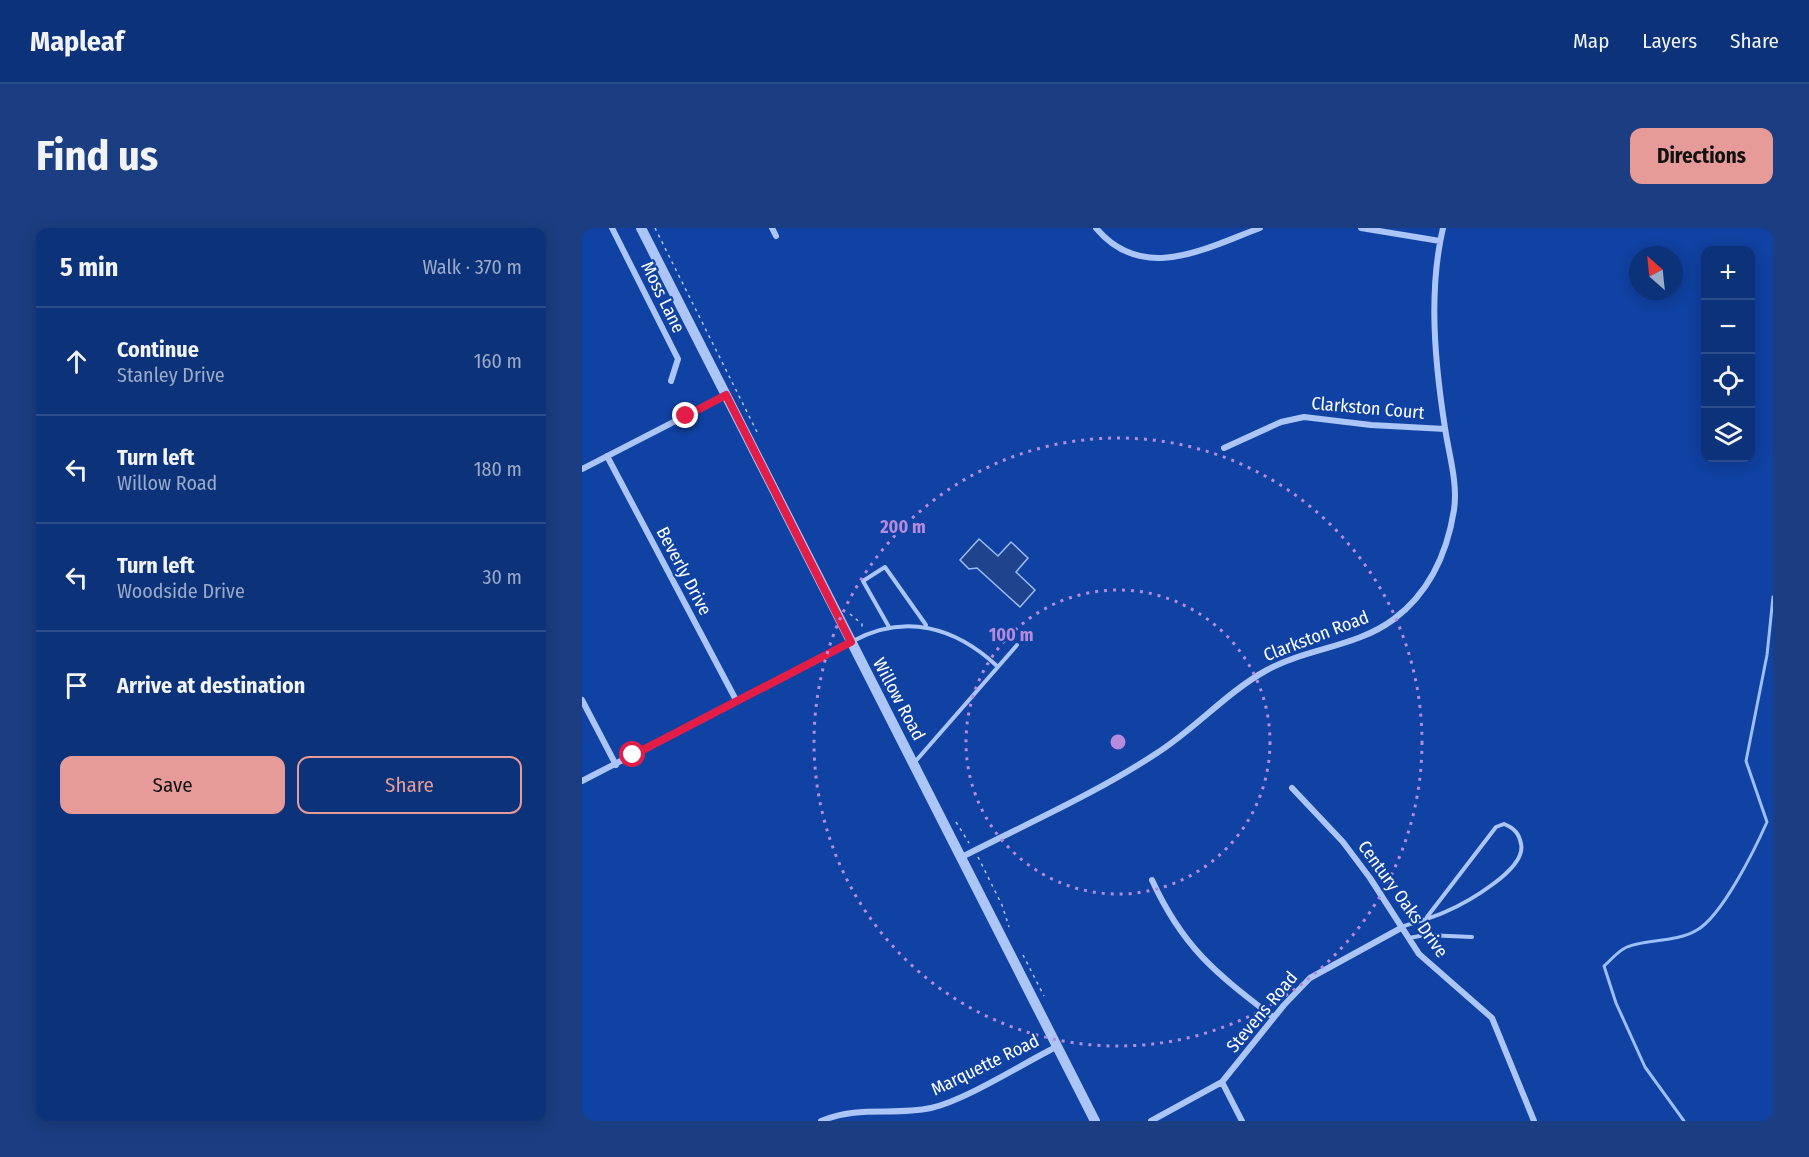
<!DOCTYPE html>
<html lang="en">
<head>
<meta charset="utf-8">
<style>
	:root { --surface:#0c327a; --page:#1a3e81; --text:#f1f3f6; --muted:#9aaac7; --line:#2c4d8b; --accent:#e69b98 }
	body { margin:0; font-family:"Fira Sans Condensed",sans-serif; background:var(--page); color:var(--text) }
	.controls { position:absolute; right:18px; top:18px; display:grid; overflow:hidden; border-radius:12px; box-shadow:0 3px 15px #0003 }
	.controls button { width:54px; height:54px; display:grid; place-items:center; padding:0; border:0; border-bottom:2px solid var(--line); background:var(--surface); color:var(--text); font:30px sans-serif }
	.compass { position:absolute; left:1047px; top:18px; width:54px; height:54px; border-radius:50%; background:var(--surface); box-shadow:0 3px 15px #0003; rotate:333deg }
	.stop { position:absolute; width:18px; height:18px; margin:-14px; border:4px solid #e11d48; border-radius:50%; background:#fff }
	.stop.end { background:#e11d48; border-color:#fff; box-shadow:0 2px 6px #0008 }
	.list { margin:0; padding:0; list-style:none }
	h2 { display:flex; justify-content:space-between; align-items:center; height:78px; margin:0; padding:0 24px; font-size:26px }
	h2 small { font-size:20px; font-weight:400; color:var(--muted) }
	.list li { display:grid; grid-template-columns:39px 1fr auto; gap:18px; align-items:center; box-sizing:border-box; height:108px; padding:0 24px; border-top:2px solid var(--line) }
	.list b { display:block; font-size:22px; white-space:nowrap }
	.list p { margin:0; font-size:20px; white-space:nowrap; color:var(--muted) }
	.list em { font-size:20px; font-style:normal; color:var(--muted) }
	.actions { display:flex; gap:12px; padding:18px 24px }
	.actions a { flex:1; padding:14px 0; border:2px solid var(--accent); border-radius:12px; text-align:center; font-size:21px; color:var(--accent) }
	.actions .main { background:var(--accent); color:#111 }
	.icon { flex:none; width:33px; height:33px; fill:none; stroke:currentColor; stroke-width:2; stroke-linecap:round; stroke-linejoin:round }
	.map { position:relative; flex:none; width:1191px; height:893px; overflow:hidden; border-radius:12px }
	header { display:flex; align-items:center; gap:36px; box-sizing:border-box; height:84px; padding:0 30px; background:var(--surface); border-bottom:2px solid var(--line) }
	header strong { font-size:28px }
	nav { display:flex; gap:33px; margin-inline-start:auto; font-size:21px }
	.intro { display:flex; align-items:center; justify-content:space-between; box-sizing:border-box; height:144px; padding:0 36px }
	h1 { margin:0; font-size:42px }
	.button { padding:15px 27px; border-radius:12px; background:var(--accent); color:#111; font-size:21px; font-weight:700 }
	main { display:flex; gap:36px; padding:0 36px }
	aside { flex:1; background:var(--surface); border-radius:12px; box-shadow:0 3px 15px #0003 }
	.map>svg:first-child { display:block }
</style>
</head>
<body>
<header>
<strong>Mapleaf</strong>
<nav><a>Map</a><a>Layers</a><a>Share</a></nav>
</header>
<div class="intro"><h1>Find us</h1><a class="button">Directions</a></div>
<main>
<aside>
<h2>5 min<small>Walk · 370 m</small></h2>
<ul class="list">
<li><svg class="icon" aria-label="ahead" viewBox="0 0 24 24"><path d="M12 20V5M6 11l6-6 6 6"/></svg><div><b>Continue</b><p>Stanley Drive</p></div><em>160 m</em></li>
<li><svg class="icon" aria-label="left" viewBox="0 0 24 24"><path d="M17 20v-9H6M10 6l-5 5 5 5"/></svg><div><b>Turn left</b><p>Willow Road</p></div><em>180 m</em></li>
<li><svg class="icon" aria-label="left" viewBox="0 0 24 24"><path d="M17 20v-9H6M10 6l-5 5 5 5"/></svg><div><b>Turn left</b><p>Woodside Drive</p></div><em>30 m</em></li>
<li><svg class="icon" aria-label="arrive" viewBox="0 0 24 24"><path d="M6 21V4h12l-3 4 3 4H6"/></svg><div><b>Arrive at destination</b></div></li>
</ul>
<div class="actions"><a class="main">Save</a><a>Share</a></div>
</aside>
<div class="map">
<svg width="1191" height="893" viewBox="0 0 1191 893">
	<rect width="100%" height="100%" fill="#1042a3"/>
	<path fill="#1f438d" stroke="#9cbef9" stroke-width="1.5" d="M 397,311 L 416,328 L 429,314 L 446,330 L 434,344 L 453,362 L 438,379 L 395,340 L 387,341 L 378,332 Z"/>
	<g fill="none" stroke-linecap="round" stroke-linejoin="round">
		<path stroke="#9cbef9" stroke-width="3" d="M 1102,893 L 1063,839 L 1034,775 L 1022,738 C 1028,733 1035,724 1043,720 C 1059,711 1094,715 1115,702 C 1140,688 1173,621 1185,594 L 1164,533 L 1185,427 L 1191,369"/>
		<path stroke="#abc5f6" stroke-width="1.5" stroke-dasharray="3 4.5" stroke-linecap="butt" d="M 73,0 L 176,206
			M 268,386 L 280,396 L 280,402
			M 374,594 L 387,615
			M 396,629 L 420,677 L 427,699
			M 441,727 L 462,768"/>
		<path stroke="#abc5f6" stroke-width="4" d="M 307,399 L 281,353 L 303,339 L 344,397
			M 271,413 C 323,385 373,399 415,438
			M 332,535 L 435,417
			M 819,699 C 834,694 850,690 863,684 C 884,675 945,641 939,616 C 937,605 932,600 922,596 L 914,599 L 845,689
			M 827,710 L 843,707 L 890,709"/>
		<path stroke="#abc5f6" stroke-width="6" d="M 30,0 L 96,131 L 89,153
			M 190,0 L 194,8
			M 514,0 C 561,56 624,20 678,0
			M 779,0 L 858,13
			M 642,220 L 699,194 L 722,189 L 789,197 L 863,201
			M 25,228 L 154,472
			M 0,241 L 144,167
			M 0,472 L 34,537
			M 0,553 L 269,414
			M 710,560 L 761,614 L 788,650 L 837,726 L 910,790 L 952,893
			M 378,630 C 444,596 513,566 575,525 C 614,500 645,464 685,442 C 725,420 775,419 812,391 C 848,364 865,326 872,282 C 876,255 867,227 863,200 C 853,136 846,64 861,0
			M 570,652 C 601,720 634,745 691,789
			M 640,854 L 660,893
			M 239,893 C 277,877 311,888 349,880 C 384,872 440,836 474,819
			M 569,893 L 640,854 L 702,777 L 728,750 L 819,700"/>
		<path stroke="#abc5f6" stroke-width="10" d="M 59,0 L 513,893"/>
	</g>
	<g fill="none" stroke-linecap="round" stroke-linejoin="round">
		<path stroke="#e11d48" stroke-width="8" d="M 51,527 L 269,414 L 144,167 L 104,188"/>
	</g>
	<g fill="none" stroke="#b68bdc" stroke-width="3" stroke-dasharray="3 6">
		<circle cx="536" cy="514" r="152"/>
		<circle cx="536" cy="514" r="304"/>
	</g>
	<g text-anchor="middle" stroke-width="4.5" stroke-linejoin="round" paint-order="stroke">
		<g font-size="18" fill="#fff" stroke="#1042a3">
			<text transform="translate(81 69) rotate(64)" y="6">Moss Lane</text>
			<text transform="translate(786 180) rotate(5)" y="6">Clarkston Court</text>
			<text transform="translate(102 343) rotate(62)" y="6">Beverly Drive</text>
			<text transform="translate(734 408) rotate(-21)" y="6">Clarkston Road</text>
			<text transform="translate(317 471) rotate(62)" y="6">Willow Road</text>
			<text transform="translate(821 671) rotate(54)" y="6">Century Oaks Drive</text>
			<text transform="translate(680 784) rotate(-50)" y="6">Stevens Road</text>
			<text transform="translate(403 837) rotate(-26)" y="6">Marquette Road</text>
		</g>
	</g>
	<circle cx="536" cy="514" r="9" fill="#b68bdc" stroke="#1042a3" stroke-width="3"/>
	<g font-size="18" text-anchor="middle" font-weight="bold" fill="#b68bdc" stroke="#1042a3" stroke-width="4.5" stroke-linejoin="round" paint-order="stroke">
		<text x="321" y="305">200 m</text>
		<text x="429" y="413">100 m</text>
	</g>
</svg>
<div class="controls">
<button>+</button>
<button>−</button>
<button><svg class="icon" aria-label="locate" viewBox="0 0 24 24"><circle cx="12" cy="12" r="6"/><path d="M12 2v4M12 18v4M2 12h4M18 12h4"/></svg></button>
<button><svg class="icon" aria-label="layers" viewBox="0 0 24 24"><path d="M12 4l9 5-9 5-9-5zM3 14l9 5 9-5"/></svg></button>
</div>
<svg class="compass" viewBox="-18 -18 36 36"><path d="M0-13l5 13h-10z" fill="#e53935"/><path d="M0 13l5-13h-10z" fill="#9aaac7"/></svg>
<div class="stop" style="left:51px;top:527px"></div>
<div class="stop end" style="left:104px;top:188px"></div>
</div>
</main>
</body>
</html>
